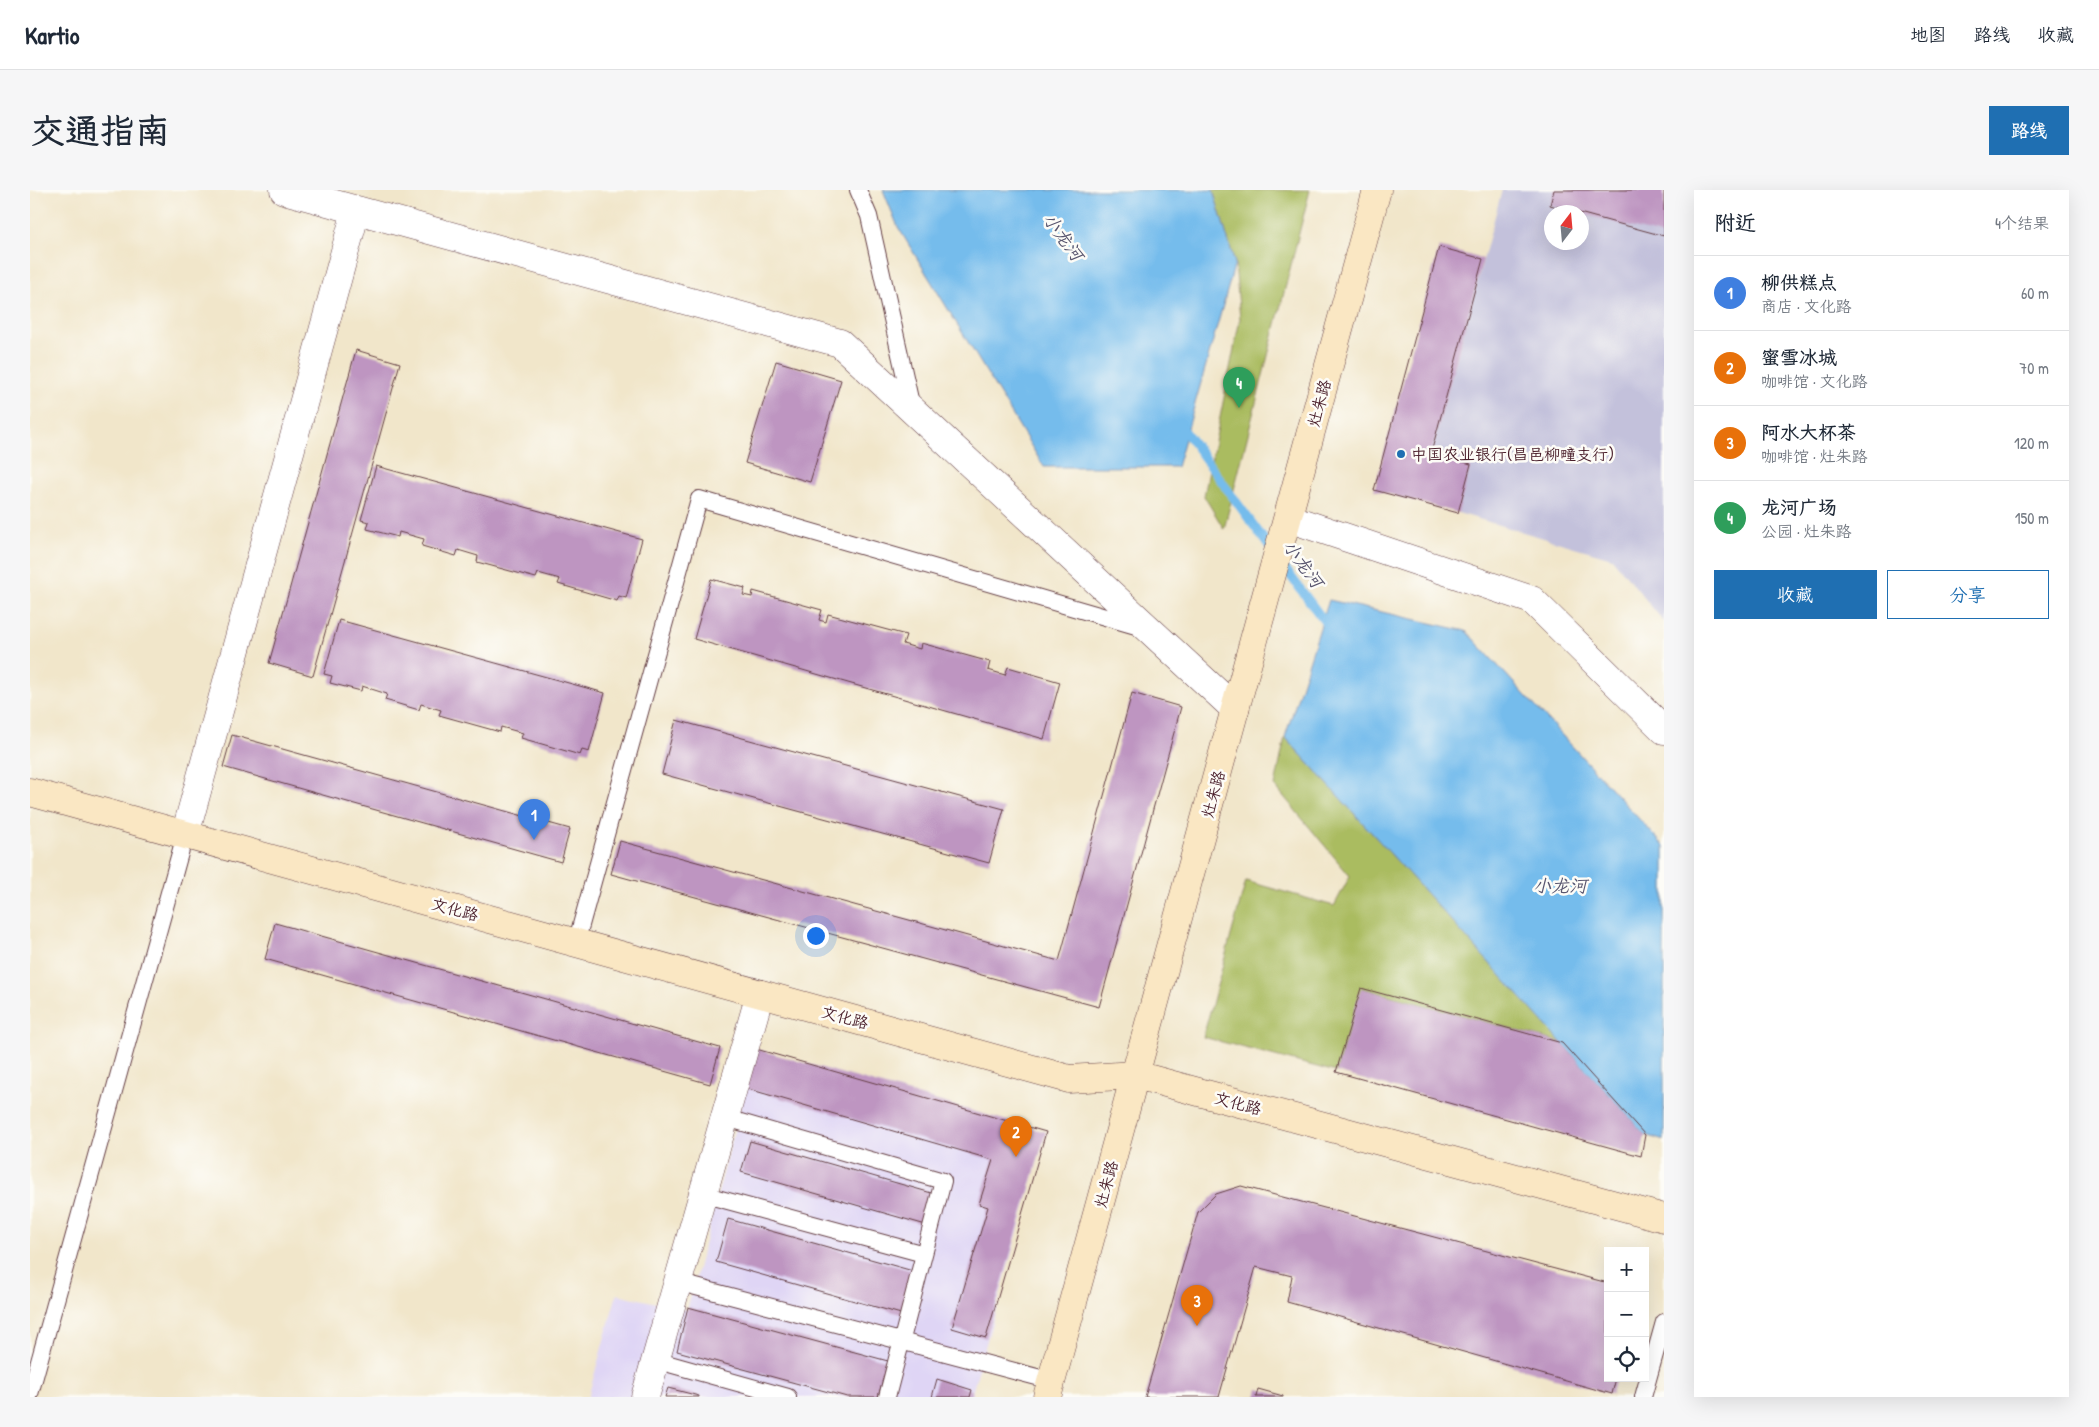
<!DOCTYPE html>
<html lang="zh">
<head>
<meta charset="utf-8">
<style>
	:root { --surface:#fff; --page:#f6f6f7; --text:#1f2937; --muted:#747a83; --line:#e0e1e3; --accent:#1f6fb2 }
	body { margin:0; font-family:"Patrick Hand","LXGW WenKai TC",sans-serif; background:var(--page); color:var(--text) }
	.controls { position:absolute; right:15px; bottom:15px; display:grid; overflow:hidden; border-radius:0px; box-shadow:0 5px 20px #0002 }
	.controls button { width:45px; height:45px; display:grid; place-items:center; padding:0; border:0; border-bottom:1px solid var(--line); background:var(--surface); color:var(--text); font:25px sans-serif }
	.compass { position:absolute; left:1514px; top:15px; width:45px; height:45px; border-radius:50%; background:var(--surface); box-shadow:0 5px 20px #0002; rotate:16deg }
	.you { position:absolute; left:785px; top:745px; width:18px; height:18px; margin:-12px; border:4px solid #fff; border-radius:50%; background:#1a73e8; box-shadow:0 0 0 8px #1a73e833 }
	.badge { display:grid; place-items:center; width:32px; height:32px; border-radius:50%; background:var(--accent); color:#fff; font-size:16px; font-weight:700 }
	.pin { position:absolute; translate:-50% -41px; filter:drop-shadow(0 1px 2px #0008) }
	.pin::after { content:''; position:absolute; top:26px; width:18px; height:15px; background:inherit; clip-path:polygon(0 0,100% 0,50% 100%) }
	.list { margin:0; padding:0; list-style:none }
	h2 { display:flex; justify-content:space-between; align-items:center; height:65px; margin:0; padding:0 20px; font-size:21px }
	h2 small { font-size:16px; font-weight:400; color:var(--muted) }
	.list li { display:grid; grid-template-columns:32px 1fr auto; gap:15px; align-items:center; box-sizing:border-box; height:75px; padding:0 20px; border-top:1px solid var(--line) }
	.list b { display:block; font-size:19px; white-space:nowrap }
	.list p { margin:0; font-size:16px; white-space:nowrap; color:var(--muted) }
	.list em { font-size:16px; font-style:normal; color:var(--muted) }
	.actions { display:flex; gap:10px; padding:15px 20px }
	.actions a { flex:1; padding:11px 0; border:1px solid var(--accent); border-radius:0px; text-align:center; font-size:18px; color:var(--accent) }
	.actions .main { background:var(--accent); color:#fff }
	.icon { flex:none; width:28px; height:28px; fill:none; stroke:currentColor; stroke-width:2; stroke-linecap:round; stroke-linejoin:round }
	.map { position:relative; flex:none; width:1634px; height:1207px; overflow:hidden; border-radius:0px }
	header { display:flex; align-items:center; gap:30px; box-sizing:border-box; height:70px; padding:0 25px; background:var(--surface); border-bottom:1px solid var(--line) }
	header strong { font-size:24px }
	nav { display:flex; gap:28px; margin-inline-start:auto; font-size:18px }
	.intro { display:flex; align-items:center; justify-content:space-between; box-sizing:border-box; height:120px; padding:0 30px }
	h1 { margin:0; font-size:35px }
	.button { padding:12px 22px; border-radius:0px; background:var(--accent); color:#fff; font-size:18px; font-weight:700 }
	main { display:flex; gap:30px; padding:0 30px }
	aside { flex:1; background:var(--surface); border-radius:0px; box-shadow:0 5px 20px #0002 }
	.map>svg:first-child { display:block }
</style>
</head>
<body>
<header>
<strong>Kartio</strong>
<nav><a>地图</a><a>路线</a><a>收藏</a></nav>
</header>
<div class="intro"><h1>交通指南</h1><a class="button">路线</a></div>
<main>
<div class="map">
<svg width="1634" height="1207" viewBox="0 0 1634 1207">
	<rect width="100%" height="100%" fill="#fdfcf7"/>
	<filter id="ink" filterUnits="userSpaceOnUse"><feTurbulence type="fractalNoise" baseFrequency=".02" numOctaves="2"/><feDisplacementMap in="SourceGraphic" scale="10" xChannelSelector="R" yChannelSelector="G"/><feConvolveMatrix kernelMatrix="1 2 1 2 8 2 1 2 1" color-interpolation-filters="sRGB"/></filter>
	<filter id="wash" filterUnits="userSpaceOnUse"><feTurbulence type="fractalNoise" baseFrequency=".0096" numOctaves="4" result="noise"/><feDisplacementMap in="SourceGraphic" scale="20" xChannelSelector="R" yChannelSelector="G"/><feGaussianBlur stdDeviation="1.12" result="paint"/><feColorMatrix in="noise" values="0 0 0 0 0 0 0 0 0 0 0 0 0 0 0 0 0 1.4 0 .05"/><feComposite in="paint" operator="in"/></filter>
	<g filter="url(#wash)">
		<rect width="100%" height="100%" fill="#f1e6ca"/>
		<path fill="#dfd5f5" d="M 726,859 L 1016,942 L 941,1207 L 558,1207 L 587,1104 L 657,1120 Z"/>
		<path fill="#c3c1db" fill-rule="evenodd" d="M 1472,0 L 1634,0 L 1634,432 L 1582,368 L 1428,323 L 1441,274 L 1401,263 ZM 1522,22 L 1552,22 L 1552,52 L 1522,52 Z"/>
		<path fill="#aabc60" stroke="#7a6e46" d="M 1183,0 L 1280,0 L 1194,339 L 1174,306 L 1210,129 L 1205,73 Z
			M 1255,547 L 1532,853 L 1332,798 L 1306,882 L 1173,847 L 1216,691 L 1304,716 L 1320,686 L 1245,596 Z"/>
		<path fill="#74bcec" stroke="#5f6e8c" d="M 853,0 L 1183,0 L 1205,73 L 1147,277 L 1014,277 L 868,37 Z
			M 1299,410 L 1436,441 L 1634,656 L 1634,951 L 1615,945 L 1255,547 Z"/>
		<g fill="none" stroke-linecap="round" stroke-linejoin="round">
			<path stroke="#74bcec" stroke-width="9" d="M 1149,233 L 1243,362
				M 1251,373 L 1300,439"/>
		</g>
		<g id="blocks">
			<path fill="#be95c1" d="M 1524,0 L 1634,0 L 1634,46 L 1520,15 Z
				M 1409,57 L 1453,69 L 1401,263 L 1441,274 L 1428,323 L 1344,300 Z
				M 326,160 L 370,173 L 283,486 L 239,473 Z
				M 746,171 L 811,190 L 780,292 L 715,273 Z
				M 346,276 L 612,349 L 596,408 L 589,406 L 587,411 L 528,394 L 530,389 L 508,383 L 506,388 L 447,372 L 448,366 L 428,360 L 426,366 L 392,356 L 394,349 L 369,342 L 368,347 L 337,339 L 339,332 L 331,330 Z
				M 681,389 L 715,398 L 713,405 L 722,407 L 723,401 L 792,420 L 789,430 L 796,432 L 798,424 L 876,445 L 873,454 L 890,459 L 891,453 L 960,472 L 958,480 L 975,485 L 978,477 L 1030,492 L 1014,549 L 664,449 Z
				M 309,430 L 575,503 L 559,562 L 552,560 L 550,565 L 491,548 L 493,543 L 471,537 L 470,542 L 409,525 L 411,520 L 391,514 L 389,520 L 355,510 L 357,504 L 332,496 L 331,501 L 300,493 L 302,486 L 294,484 Z
				M 1102,503 L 1151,517 L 1069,817 L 581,684 L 590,651 L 1029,771 Z
				M 646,530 L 974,619 L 959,673 L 632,584 Z
				M 202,545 L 540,639 L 531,672 L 193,577 Z
				M 245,733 L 690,858 L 680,894 L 235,769 Z
				M 1331,798 L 1532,853 L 1615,945 L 1611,966 L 1306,882 Z
				M 726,859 L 1016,942 L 956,1148 L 922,1138 L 958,1017 L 949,1014 L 963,970 L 715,898 Z
				M 720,951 L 905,1004 L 896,1035 L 711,982 Z
				M 1211,996 L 1578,1093 L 1578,1188 L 1586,1188 L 1582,1204 L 1257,1112 L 1262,1086 L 1226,1077 L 1189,1207 L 1115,1207 L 1168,1022 L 1186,1004 Z
				M 698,1029 L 883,1081 L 871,1124 L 686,1072 Z
				M 658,1117 L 858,1171 L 848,1207 L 817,1207 L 647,1161 Z
				M 907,1189 L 942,1200 L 940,1207 L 902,1207 Z
				M 638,1198 L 669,1206 L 669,1207 L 635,1207 Z
				M 1228,1199 L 1253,1206 L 1253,1207 L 1226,1207 Z"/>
		</g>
	</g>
	<g filter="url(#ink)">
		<use href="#blocks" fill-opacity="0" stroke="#633d43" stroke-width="1"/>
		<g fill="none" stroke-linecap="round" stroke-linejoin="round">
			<g stroke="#633d43" stroke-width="18">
				<path id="lane" d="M 828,0 L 839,26 L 882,218
					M 546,753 L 669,309 L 1113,438
					M 693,927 L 913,991 L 857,1207
					M 672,1004 L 894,1064
					M 647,1092 L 1022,1191
					M 625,1170 L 758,1207
					M 0,1204 L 155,645
					M 1613,1207 L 1634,1132"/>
			</g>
			<g stroke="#633d43" stroke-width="29">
				<path id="street" d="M 254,0 L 810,153 L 1205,519
					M 1258,328 L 1502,410 L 1634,540
					M 155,645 L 326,21
					M 615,1207 L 730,804"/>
			</g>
			<g stroke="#633d43" stroke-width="29">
				<path id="secondary" d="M 0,602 L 1039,889 L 1106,885 L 1634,1028
					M 1017,1207 L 1347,0"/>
			</g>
			<use href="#lane" stroke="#fff" stroke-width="16"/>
			<use href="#street" stroke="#fff" stroke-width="28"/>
			<use href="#secondary" stroke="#fae7c3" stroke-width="28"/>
		</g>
	</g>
	<circle fill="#1f6fb2" stroke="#fdfcf7" stroke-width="2" cx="1371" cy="264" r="5"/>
	<g text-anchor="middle" stroke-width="5" stroke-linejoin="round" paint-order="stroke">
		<g font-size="16" fill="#4a1f2b" stroke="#fdfcf7">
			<text transform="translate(1289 213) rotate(-75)" y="6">灶朱路</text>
			<text transform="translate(1183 604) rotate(-75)" y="6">灶朱路</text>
			<text transform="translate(425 719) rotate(15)" y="6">文化路</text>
			<text transform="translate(815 827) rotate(15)" y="6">文化路</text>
			<text transform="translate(1208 913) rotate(15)" y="6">文化路</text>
			<text transform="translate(1076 994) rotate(-75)" y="6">灶朱路</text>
		</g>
		<g font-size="16" fill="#4a1f2b" stroke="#fdfcf7" text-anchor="start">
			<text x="1381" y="270">中国农业银行(昌邑柳疃支行)</text>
		</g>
		<g font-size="18" font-style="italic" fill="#59566f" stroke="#fdfcf7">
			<text transform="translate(1033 47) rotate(54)" y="6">小龙河</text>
			<text transform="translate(1273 374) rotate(54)" y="6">小龙河</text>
			<text x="1530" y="702">小龙河</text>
		</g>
	</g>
</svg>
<div class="controls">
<button>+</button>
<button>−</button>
<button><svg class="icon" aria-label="locate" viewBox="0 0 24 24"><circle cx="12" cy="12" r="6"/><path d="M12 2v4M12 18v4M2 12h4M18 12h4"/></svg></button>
</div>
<svg class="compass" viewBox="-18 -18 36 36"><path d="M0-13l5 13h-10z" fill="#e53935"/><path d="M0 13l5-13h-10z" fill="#747a83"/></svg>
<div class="you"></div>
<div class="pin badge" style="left:504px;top:650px;background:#3f7fe0">1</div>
<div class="pin badge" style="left:986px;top:967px;background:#e8710a">2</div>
<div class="pin badge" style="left:1167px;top:1136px;background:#e8710a">3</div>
<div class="pin badge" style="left:1209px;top:218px;background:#2e9e5b">4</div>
</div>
<aside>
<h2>附近<small>4个结果</small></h2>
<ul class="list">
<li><span class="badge" style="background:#3f7fe0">1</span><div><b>柳供糕点</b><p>商店 · 文化路</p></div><em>60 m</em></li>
<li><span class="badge" style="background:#e8710a">2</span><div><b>蜜雪冰城</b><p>咖啡馆 · 文化路</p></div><em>70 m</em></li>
<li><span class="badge" style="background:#e8710a">3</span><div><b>阿水大杯茶</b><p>咖啡馆 · 灶朱路</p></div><em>120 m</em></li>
<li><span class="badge" style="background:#2e9e5b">4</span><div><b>龙河广场</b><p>公园 · 灶朱路</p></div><em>150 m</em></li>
</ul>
<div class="actions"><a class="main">收藏</a><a>分享</a></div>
</aside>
</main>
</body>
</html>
